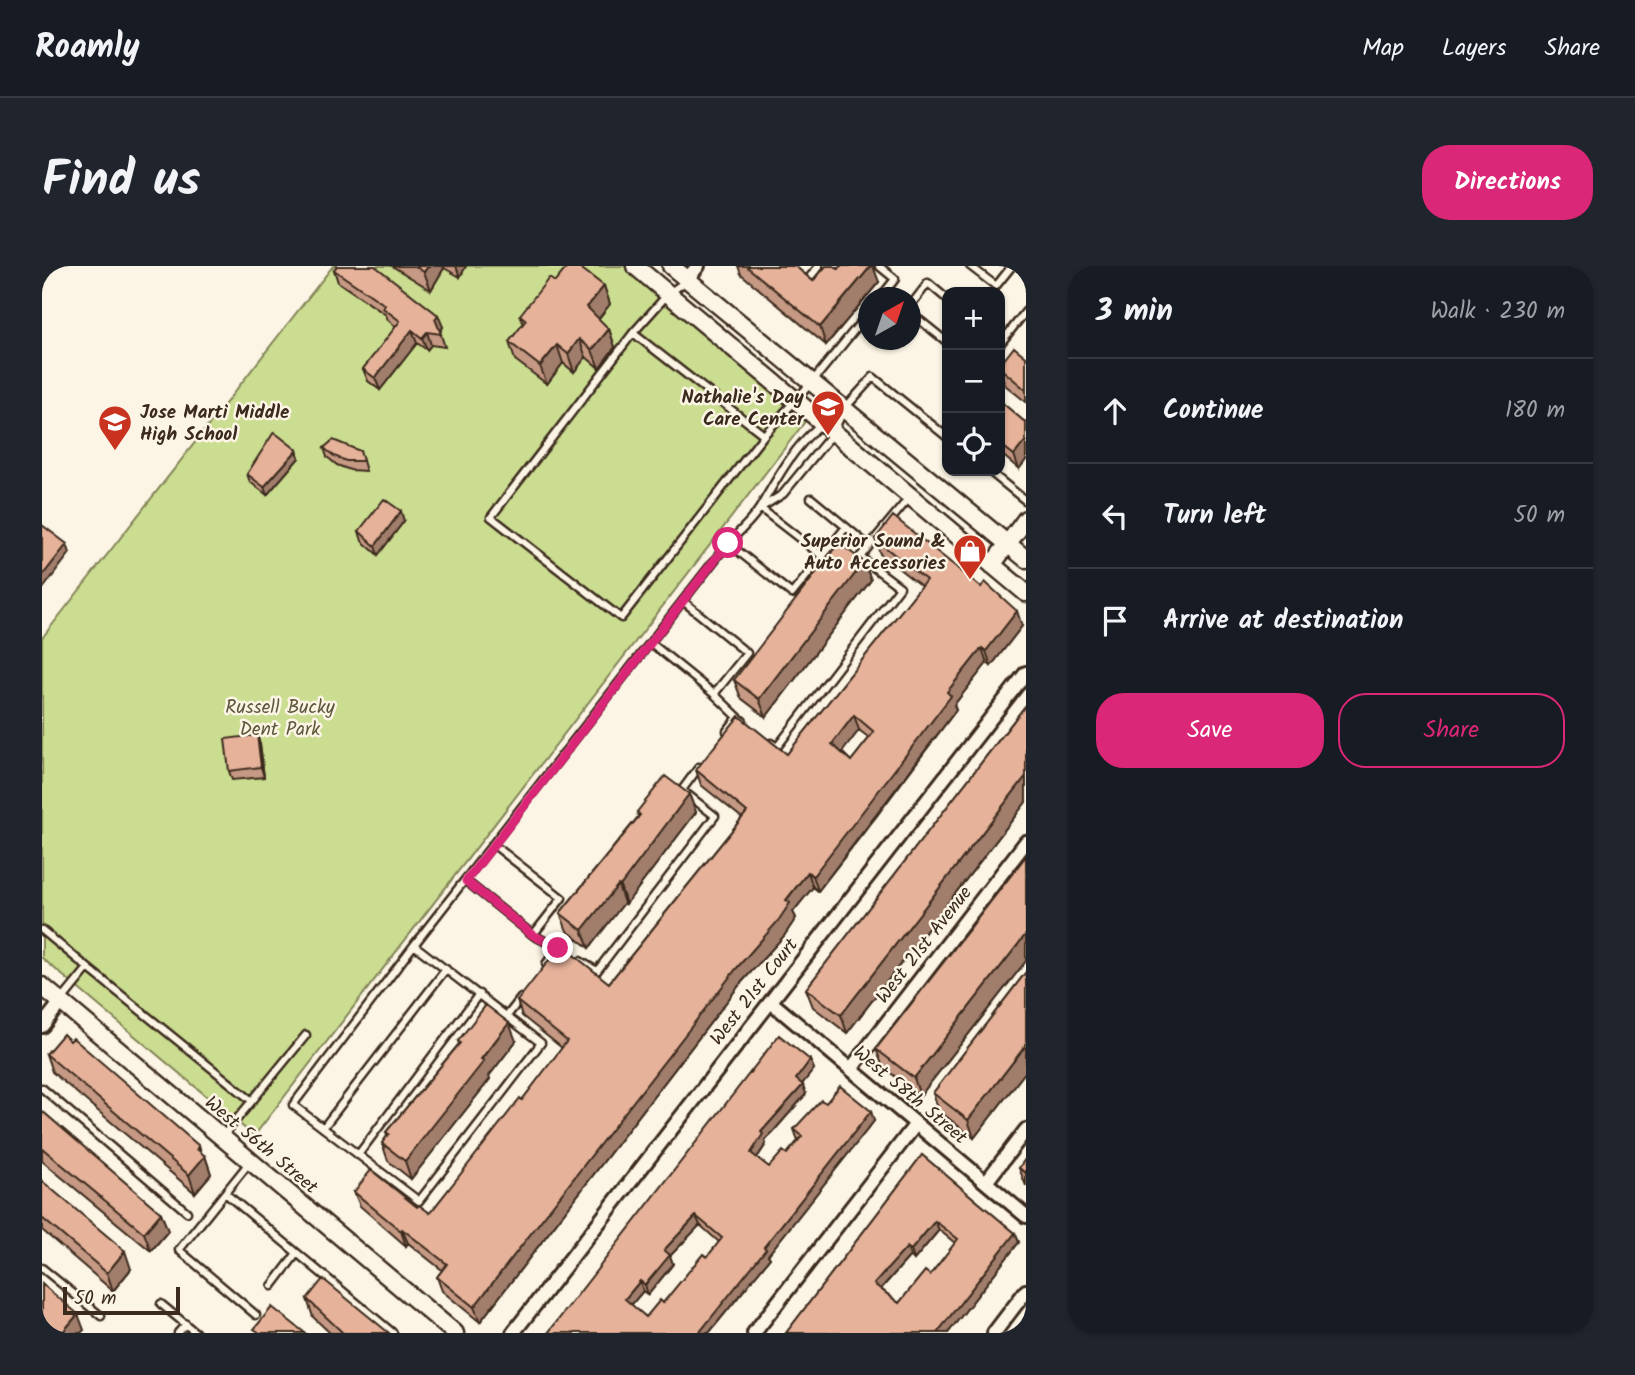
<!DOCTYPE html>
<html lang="en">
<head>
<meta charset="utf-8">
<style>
	:root { --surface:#171b24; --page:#20242c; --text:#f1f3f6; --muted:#9ea1a6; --line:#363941; --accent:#db2777 }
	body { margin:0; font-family:Kalam,sans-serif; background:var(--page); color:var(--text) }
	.controls { position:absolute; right:21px; top:21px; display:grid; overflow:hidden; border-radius:14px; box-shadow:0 2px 5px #0004 }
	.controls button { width:63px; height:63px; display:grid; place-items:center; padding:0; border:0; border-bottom:2px solid var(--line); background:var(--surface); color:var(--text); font:35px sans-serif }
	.compass { position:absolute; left:816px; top:21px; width:63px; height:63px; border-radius:50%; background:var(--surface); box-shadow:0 2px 5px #0004; rotate:40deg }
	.scale { position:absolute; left:21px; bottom:18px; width:117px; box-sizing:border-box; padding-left:7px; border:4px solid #3b2a1e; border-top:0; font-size:19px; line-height:24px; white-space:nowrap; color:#3b2a1e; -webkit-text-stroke:5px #fcf5e5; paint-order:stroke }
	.stop { position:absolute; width:21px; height:21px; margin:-16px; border:5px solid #db2777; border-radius:50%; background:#fff }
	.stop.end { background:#db2777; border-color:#fff; box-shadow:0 2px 7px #0008 }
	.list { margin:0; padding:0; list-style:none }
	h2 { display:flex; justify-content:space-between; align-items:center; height:91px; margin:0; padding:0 28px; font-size:30px }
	h2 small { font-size:23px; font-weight:400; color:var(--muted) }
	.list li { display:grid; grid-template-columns:46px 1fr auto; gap:21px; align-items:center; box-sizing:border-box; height:105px; padding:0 28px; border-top:2px solid var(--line) }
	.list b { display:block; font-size:26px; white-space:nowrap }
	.list em { font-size:23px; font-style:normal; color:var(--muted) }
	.actions { display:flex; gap:14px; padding:21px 28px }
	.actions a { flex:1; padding:16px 0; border:2px solid var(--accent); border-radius:28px; text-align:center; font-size:24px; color:var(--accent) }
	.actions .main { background:var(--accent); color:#fff }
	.icon { flex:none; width:38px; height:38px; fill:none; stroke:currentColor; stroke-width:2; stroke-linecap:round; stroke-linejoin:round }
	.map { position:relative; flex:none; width:984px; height:1067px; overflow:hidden; border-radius:28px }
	header { display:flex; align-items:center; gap:42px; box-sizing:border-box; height:98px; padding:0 35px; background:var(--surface); border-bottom:2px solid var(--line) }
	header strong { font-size:33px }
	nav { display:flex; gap:38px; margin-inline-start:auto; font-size:24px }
	.intro { display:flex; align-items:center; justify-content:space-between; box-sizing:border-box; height:168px; padding:0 42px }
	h1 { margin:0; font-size:49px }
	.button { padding:18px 32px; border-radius:28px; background:var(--accent); color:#fff; font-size:24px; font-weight:700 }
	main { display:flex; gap:42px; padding:0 42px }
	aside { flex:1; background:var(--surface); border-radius:28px; box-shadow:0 2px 5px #0004 }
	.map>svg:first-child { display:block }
</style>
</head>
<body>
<header>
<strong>Roamly</strong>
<nav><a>Map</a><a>Layers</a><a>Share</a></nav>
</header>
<div class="intro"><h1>Find us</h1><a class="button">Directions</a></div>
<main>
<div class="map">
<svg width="984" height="1067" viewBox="0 0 984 1067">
	<rect width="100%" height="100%" fill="#fcf5e5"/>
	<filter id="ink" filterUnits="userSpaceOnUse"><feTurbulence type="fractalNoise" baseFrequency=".0143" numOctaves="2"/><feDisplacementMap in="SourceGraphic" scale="14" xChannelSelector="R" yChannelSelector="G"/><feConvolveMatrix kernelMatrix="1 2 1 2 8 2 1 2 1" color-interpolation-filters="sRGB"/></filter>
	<g filter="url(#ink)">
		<path fill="#cbdd91" stroke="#838458" stroke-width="2" d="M 291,0 L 596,0 L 772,144 L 212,870 L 0,692 L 0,372 Z"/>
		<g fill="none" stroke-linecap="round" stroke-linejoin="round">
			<g stroke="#3b2a1e" stroke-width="11">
				<path id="service" d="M 837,0 L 853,13 L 838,32
					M 928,0 L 954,20 L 970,0
					M 768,11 L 777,0
					M 869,39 L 886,17 L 905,33
					M 869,47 L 905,76
					M 591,67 L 722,169 L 579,352 L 449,251 L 591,67 L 626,28 L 644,15
					M 839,76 L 841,74
					M 958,78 L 984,45
					M 722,169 L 770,116 L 827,46
					M 947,205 L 984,235
					M 769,232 L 827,280
					M 720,241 L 741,228 L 791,167 L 802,143 L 831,111 L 905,171
					M 718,242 L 780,290
					M 686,277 L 750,328 L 804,261
					M 609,377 L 672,428 L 705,387 L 641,335
					M 672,428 L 696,451
					M 685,465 L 696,451 L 701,455
					M 729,477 L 735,481 L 858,321 L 818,291 L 867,232
					M 424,615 L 491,669 L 520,632 L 452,579
					M 0,664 L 46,702
					M 491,669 L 516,682
					M 372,679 L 499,777 L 377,935 L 251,839 Z
					M 372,679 L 686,277 C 697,266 711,254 719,240 C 740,203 761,165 799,145
					M 538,695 L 555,705 L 673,550 L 640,524 L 657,501
					M 504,698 L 516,682 L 523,686
					M 20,734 L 46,702 L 210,835 L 264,769
					M 465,750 L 479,732
					M 0,822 L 145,946
					M 281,862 L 404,703
					M 180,871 L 210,835
					M 316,889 L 437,728
					M 207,897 L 137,984 L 214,1049
					M 183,927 L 351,1067
					M 0,1002 L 59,1050
					M 230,1020 L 255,987
					M 119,1038 L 154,1067
					M 136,1067 L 144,1058"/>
			</g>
			<g stroke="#3b2a1e" stroke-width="18">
				<path id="minor" d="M 645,13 L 656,0
					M 729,736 L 984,950
					M 0,760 L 19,736
					M 809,803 L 984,576
					M 944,916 L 984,864
					M 471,1067 L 984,407
					M 712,1067 L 874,858
					M 952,1067 L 984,1025"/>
			</g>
			<g stroke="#3b2a1e" stroke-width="21">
				<path id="tertiary" d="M 593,0 L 984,327
					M 629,0 L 984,293
					M 950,299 L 984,253
					M 0,720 L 413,1067"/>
			</g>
			<use href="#service" stroke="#fcf5e5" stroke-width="6"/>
			<use href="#minor" stroke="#fcf5e5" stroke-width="12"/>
			<use href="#tertiary" stroke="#fcf5e5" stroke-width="16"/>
		</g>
		<path fill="#c69984" stroke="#3b2a1e" stroke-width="2" fill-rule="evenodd" d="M 350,0 L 424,0 L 418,11 L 402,2 L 389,24 Z
			M 696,0 L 753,0 L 771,15 L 796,3 L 837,16 L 784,79 L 699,8 Z
			M 292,4 L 401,61 L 398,66 L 403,81 L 389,79 L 385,84 L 375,77 L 338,124 L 326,115 L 321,103 L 354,61 L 346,54 L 344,49 L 296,16 Z
			M 513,16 L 562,20 L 568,38 L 556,53 L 567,63 L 573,81 L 557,102 L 544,91 L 532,106 L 521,97 L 505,118 L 473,94 L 467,76 L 481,58 L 478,49 Z
			M 984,91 L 984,136 L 963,119 L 958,106 L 958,99 Z
			M 958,135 L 984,157 L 984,194 L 977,203 L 958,187 Z
			M 282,182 L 318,185 L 324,205 L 308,204 L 295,199 L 285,191 Z
			M 255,184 L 257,192 L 225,229 L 208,216 L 205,208 Z
			M 362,255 L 336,289 L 320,275 L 317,265 Z
			M 833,273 L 980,360 L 949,400 L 945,397 L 912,439 L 914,444 L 834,551 L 776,625 L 771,621 L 751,646 L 754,652 L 742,670 L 699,717 L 438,1056 L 400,1025 L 395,1011 L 400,1004 L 366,977 L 364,980 L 318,940 L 312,926 L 375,941 L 388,947 L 480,834 L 520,782 L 480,750 L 475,735 L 567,717 L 700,552 L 659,519 L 654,504 L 745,488 L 879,320 L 838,288 ZM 817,464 L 827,472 L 809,495 L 800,486 Z
			M 822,296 L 829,314 L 724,451 L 699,432 L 692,414 Z
			M 984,439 L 984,536 L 805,767 L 771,741 L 764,723 Z
			M 215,469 L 218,478 L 222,511 L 190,514 L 187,505 Z
			M 647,528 L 654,546 L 584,638 L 582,637 L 547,682 L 525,665 L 518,647 L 596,551 L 595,546 Z
			M 984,590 L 984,695 L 878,830 L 841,801 L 834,783 Z
			M 984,706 L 984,805 L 932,872 L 897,845 L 891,827 Z
			M 416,775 L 474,775 L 447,810 L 448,813 L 369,913 L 346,895 L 340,877 L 345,870 L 344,866 L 417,778 Z
			M 4,788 L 160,888 L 163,890 L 169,908 L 153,927 L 10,806 Z
			M 768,794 L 772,803 L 760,818 L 764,828 L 723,875 L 724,878 L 715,892 L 727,901 L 745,888 L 757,874 L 755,872 L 752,863 L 784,837 L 832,855 L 726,989 L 728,992 L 667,1067 L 506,1067 ZM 658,959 L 677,976 L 665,991 L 621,1037 L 604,1051 L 589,1039 L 601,1025 L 606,1029 L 631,998 L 628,990 Z
			M 0,845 L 119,947 L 126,965 L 109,985 L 0,895 Z
			M 880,889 L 973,967 L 977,976 L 906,1067 L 744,1067 ZM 897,964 L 913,977 L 888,1009 L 857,1037 L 839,1023 L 868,990 L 872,994 Z
			M 984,892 L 984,920 L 977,902 Z
			M 0,915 L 89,1003 L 71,1025 L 0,964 Z
			M 265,1033 L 347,1067 L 288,1067 L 271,1051 Z"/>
		<path fill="#a17d6c" stroke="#3b2a1e" stroke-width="2" d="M 386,0 L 401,0 L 402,2 L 389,24 L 382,6 Z
			M 414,0 L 424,0 L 418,11 Z
			M 829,0 L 831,0 L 837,16 L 784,79 L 778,61 Z
			M 562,20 L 568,38 L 551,60 L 545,41 Z
			M 396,49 L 401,61 L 398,66 L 393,53 Z
			M 567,63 L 573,81 L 557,102 L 550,84 Z
			M 370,64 L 375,77 L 338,124 L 333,112 Z
			M 385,66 L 389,79 L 385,84 L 380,72 Z
			M 537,73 L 544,91 L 532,106 L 526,88 Z
			M 515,79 L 521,97 L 505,118 L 498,100 Z
			M 984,174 L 984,194 L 977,203 L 972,189 Z
			M 255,184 L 257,192 L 225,229 L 222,221 Z
			M 359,245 L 362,255 L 336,289 L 333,280 Z
			M 25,278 L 28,287 L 0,324 L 0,310 Z
			M 822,296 L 829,314 L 724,451 L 717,433 Z
			M 975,345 L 980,360 L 949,400 L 944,385 Z
			M 940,382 L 945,397 L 912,439 L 914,444 L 776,625 L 771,610 L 905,426 Z
			M 812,449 L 817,464 L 795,493 L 790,478 Z
			M 215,469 L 218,478 L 222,511 L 219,501 Z
			M 984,510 L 984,536 L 805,767 L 799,749 Z
			M 647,528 L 654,546 L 584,638 L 578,620 Z
			M 766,606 L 771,621 L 751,646 L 754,652 L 742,670 L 699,717 L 438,1056 L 432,1041 Z
			M 576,619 L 582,637 L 547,682 L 540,664 Z
			M 984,668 L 984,695 L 878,830 L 872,812 Z
			M 467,757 L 474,775 L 447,810 L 448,813 L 369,913 L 363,895 Z
			M 984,779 L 984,805 L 932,872 L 926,854 Z
			M 768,794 L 772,803 L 757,822 L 754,813 Z
			M 761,819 L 764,828 L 723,875 L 724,878 L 712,896 L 709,887 L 719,866 Z
			M 829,845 L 832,855 L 726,989 L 728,992 L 667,1067 L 657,1067 L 722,981 Z
			M 157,880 L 161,891 L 163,890 L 169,908 L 153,927 L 147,909 L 155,883 Z
			M 119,947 L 126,965 L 109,985 L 102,967 Z
			M 654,950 L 658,959 L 628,990 L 631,998 L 606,1029 L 603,1019 L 622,984 Z
			M 893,955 L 897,964 L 872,994 L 869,984 Z
			M 360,963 L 366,977 L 364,980 L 359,965 Z
			M 973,967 L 977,976 L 906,1067 L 895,1067 Z
			M 865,981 L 868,990 L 835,1027 L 832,1018 Z
			M 83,985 L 89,1003 L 71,1025 L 65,1007 Z
			M 598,1015 L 601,1025 L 586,1043 L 583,1033 Z
			M 36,1048 L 42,1064 L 39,1067 L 20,1067 Z"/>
		<path fill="#e6b29a" stroke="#3b2a1e" stroke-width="2" fill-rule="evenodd" d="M 295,0 L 333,0 L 396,49 L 393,53 L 399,68 L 385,66 L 380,72 L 370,64 L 333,112 L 321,103 L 358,55 L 341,42 L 343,39 L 292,4 Z
			M 373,0 L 386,0 L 382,6 Z
			M 526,0 L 536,0 L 562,20 L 545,41 L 567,63 L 550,84 L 537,73 L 526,88 L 515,79 L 498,100 L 467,76 L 484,54 L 478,49 L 507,12 L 513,16 Z
			M 704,0 L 753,0 L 771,15 L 784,0 L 792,0 L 796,3 L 798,0 L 829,0 L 778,61 Z
			M 972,81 L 984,91 L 984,124 L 958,102 L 958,99 Z
			M 958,135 L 984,157 L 984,174 L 972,189 L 958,178 Z
			M 232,166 L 255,184 L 222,221 L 205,208 Z
			M 291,174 L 318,185 L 321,195 L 304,195 L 292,190 L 282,182 Z
			M 342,233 L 359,245 L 333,280 L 317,265 Z
			M 851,250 L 939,321 L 943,316 L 975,345 L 944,385 L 940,382 L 905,426 L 909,430 L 828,536 L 771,610 L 766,606 L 744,634 L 748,637 L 736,655 L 694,703 L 432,1041 L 395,1011 L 405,998 L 360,963 L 359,965 L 312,926 L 329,904 L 375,941 L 377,939 L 388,947 L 478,832 L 480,834 L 525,775 L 475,735 L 519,679 L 567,717 L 705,546 L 654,504 L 671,482 L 697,450 L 745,488 L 884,314 L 833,273 ZM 812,449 L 832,466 L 809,495 L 790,478 Z
			M 0,259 L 25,278 L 0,310 Z
			M 797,277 L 822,296 L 717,433 L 692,414 Z
			M 984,439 L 984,510 L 799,749 L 764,723 Z
			M 215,469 L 219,501 L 187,505 L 183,473 Z
			M 623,510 L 647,528 L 578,620 L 576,619 L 540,664 L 518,647 L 598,549 L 595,546 Z
			M 984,590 L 984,668 L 872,812 L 834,783 Z
			M 984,706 L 984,779 L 926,854 L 891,827 Z
			M 444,739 L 467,757 L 439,793 L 442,795 L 363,895 L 340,877 L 347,868 L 344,866 L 418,777 L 416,775 Z
			M 21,768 L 28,775 L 31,772 L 157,880 L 155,883 L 163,890 L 147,909 L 4,788 Z
			M 737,769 L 768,794 L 754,813 L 761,819 L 719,866 L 721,868 L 709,887 L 727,901 L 741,885 L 745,888 L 760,870 L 752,863 L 779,834 L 784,837 L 798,820 L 829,845 L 722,981 L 724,983 L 657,1067 L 506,1067 ZM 654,950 L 680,972 L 665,991 L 661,988 L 621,1037 L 618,1034 L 604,1051 L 583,1033 L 598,1015 L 603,1019 L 628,989 L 622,984 Z
			M 0,845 L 119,947 L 102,967 L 0,882 Z
			M 880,889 L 973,967 L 895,1067 L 744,1067 ZM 893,955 L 916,973 L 888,1009 L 883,1005 L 857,1037 L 832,1018 L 865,981 L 869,984 Z
			M 984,892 L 984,907 L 977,902 Z
			M 0,915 L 83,985 L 65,1007 L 0,952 Z
			M 281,1013 L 347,1067 L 299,1067 L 300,1066 L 265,1033 Z
			M 0,1018 L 36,1048 L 20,1067 L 0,1067 Z
			M 230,1041 L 263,1067 L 218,1067 L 212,1063 Z"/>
	</g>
	<g fill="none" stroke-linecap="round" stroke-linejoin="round" filter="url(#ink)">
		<path stroke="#db2777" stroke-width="9" d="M 516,682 L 491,669 L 424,615 L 686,277"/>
	</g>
	<defs>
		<g id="school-pin" transform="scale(1.75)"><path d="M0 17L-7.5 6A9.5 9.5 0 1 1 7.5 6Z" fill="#c8321e" stroke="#fcf5e5"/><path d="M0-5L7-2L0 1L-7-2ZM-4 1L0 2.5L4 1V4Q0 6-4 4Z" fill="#fff"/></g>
		<g id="shop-pin" transform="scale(1.75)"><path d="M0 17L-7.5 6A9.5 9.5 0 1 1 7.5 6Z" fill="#c8321e" stroke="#fcf5e5"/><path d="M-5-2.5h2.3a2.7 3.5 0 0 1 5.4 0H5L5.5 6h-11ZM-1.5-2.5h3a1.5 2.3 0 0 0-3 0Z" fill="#fff"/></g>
	</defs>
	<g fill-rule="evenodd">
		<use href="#school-pin" x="786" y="141"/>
		<use href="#school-pin" x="73" y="156"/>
		<use href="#shop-pin" x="928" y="285"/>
	</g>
	<g text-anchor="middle" stroke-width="5" stroke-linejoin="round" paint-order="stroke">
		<g font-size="19" font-weight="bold" fill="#3b2a1e" stroke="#fcf5e5" text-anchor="end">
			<text x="762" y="137">Nathalie's Day<tspan x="762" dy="22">Care Center</tspan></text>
			<text x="98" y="152" text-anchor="start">Jose Marti Middle<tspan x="98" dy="22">High School</tspan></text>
			<text x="904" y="281">Superior Sound &amp;<tspan x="904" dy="22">Auto Accessories</tspan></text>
		</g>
		<g font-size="19" fill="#5f573b" stroke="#fcf5e5">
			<text x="238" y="447">Russell Bucky<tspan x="238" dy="22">Dent Park</tspan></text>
		</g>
		<g font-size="19" fill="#3b2a1e" stroke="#fcf5e5">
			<text transform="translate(881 678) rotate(-52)" y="7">West 21st Avenue</text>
			<text transform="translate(711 725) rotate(-52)" y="7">West 21st Court</text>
			<text transform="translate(869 828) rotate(40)" y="7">West 58th Street</text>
			<text transform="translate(220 878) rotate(40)" y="7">West 56th Street</text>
		</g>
	</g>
</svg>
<div class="controls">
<button>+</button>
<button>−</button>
<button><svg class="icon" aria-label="locate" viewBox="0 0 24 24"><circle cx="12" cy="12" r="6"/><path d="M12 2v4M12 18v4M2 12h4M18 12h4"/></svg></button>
</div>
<svg class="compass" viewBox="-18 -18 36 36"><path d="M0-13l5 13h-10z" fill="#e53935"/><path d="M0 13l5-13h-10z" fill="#9ea1a6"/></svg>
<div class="scale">50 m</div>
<div class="stop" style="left:686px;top:277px"></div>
<div class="stop end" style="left:516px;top:682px"></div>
</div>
<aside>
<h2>3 min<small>Walk · 230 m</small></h2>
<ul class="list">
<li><svg class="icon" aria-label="ahead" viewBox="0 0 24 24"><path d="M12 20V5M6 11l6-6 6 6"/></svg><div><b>Continue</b></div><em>180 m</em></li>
<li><svg class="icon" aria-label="left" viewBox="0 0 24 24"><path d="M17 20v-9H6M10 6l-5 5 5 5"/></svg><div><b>Turn left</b></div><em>50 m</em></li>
<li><svg class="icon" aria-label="arrive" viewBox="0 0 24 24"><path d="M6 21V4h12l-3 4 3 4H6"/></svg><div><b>Arrive at destination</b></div></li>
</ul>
<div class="actions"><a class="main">Save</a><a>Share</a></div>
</aside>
</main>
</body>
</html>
